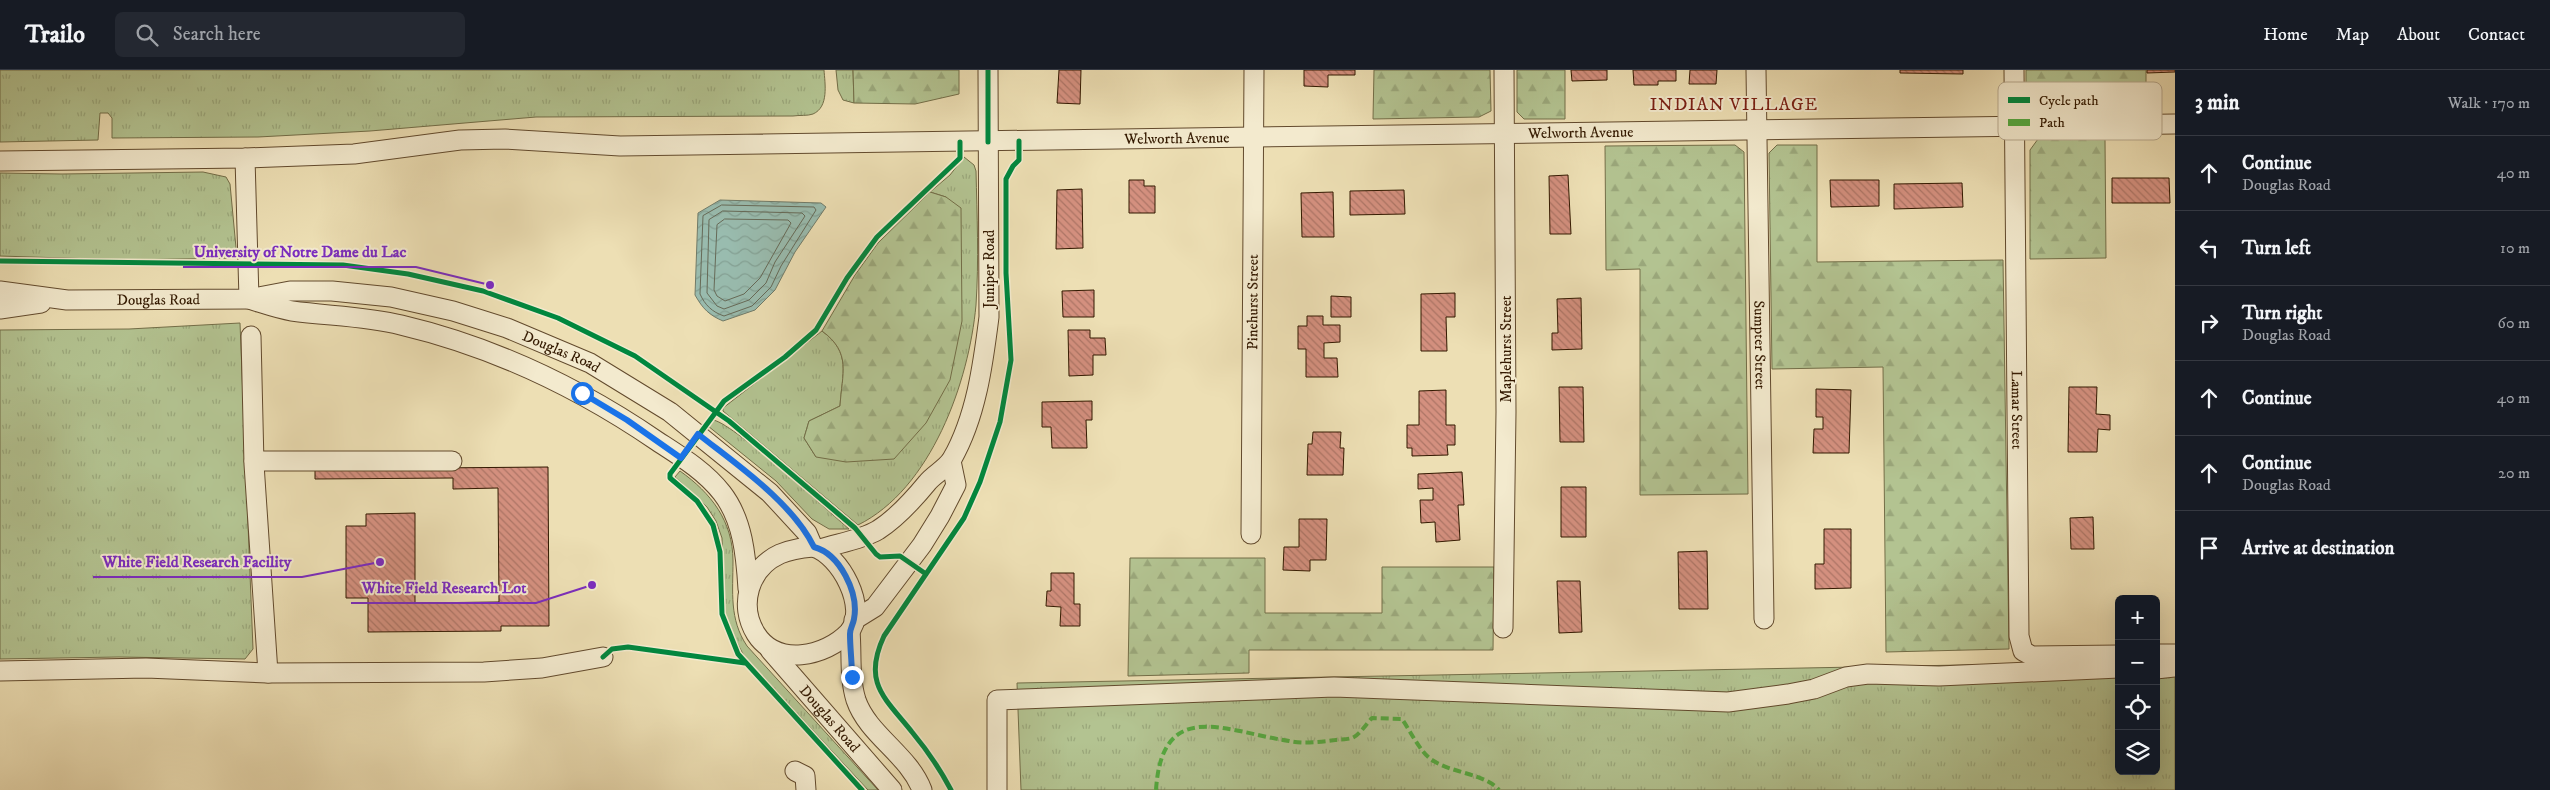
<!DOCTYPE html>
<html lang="en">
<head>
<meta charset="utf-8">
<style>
	:root { --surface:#171b24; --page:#242831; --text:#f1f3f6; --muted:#9ea1a6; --line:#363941 }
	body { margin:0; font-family:"IM FELL DW Pica",serif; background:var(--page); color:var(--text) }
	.controls { position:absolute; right:15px; bottom:15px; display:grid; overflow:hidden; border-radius:8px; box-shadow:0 5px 20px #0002 }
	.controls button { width:45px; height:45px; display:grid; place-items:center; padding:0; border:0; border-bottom:1px solid var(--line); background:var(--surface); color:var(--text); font:25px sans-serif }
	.stop { position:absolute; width:15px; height:15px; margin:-11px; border:4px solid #1a73e8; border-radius:50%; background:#fff }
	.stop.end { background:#1a73e8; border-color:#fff; box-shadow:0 1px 5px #0008 }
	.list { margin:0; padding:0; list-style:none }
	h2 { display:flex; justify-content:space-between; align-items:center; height:65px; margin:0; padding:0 20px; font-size:21px }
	h2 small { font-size:16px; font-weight:400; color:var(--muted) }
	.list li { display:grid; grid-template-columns:32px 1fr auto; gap:15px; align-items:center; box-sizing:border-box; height:75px; padding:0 20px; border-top:1px solid var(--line) }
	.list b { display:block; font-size:19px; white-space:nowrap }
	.list p { margin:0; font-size:16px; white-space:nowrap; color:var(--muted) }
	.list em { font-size:16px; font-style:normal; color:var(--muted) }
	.icon { flex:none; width:28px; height:28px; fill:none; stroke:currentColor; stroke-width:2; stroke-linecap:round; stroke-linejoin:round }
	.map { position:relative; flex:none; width:2175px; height:720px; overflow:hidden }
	header { display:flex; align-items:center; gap:30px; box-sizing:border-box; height:70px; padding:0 25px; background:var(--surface); border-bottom:1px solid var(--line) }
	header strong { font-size:24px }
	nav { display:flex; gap:28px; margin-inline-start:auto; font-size:18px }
	.search { width:350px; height:45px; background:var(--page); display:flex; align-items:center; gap:12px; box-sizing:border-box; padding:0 18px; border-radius:8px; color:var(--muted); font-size:19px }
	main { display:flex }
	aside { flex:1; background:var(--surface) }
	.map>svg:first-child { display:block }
</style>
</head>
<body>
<header>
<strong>Trailo</strong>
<div class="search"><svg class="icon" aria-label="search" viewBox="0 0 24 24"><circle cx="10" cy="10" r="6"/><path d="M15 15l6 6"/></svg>Search here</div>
<nav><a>Home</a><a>Map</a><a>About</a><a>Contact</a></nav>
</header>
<main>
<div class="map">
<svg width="2175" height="720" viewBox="0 0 2175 720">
	<defs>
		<pattern id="grass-tufts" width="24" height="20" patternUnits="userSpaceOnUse" patternTransform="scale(1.25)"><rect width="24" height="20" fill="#b3c391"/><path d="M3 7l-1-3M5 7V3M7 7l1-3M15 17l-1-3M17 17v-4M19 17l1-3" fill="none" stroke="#9aa77b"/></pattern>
		<pattern id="forest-firs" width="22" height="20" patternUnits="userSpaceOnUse" patternTransform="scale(1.25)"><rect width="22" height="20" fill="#b3c391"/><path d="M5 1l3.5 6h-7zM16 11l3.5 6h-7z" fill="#9aa77b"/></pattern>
		<pattern id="water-waves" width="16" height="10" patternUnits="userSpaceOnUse" patternTransform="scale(1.25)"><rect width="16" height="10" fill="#99bcaf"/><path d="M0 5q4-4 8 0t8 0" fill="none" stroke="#84a195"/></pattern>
		<pattern id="building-back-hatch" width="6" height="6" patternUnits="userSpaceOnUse" patternTransform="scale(1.25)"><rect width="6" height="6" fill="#d4907f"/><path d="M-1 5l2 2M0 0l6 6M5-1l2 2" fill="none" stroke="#ad7566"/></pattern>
	</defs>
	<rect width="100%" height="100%" fill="#eddfb4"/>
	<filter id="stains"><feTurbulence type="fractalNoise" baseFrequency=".004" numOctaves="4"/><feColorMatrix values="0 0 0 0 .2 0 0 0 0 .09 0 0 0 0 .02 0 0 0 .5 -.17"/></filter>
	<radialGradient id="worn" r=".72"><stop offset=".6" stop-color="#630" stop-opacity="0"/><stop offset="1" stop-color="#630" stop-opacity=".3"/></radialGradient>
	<path fill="url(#grass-tufts)" stroke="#736e48" d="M 0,0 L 824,0 C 825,14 829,37 813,44 C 808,46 799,45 793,46 L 536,47 L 370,61 L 258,67 L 112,68 L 112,48 L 108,43 L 100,43 L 98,70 L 0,72 Z
		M 836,0 L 853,0 L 854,33 L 843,30 L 838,20 Z
		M 964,87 L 974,95 L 976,101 C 977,145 979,190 976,235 C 969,312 931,419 858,455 L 723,341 L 723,338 L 822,261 C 852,283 842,303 840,336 L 809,351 L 804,368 L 816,387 L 946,127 L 930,122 L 950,105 Z
		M 203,102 L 226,107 L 230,114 L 237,188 L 127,190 L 0,186 L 0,103 L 62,104 Z
		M 240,253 L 253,579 L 245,589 L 119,587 L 0,589 L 0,260 L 129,259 Z
		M 712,350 C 729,349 829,442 849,459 L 829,459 L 812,449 L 776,411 L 708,356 Z
		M 680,401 C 711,423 733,451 733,491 C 733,522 729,549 747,576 L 878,720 L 868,720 L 744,586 L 727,553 L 724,535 L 722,468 L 716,451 L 707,437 L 675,407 Z
		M 2156,591 L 2175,591 L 2175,720 L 1021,720 L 1017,613 L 2119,592 L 2119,701 L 2156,701 Z"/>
	<path fill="url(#forest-firs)" stroke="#736e48" d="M 853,0 L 959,0 L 959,24 L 915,34 L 854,33 Z
		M 1374,0 L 1490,0 L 1491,41 L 1479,47 L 1373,49 Z
		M 1517,0 L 1565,0 L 1565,49 L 1524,49 L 1517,42 Z
		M 2026,0 L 2146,0 L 2146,43 L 2035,43 L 2026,34 Z
		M 2038,69 L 2105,69 L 2106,188 L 2030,189 L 2030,80 Z
		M 1735,75 L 1744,82 L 1748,424 L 1640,425 L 1640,199 L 1606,200 L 1605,76 Z
		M 1777,75 L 1817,75 L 1817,192 L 2003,190 L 2009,579 L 1886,582 L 1883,297 L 1772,299 L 1769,83 Z
		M 930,122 L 946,127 L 961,138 L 962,251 L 950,310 L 926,353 L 894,389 L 846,392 L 816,387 L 804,368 L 809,351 L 840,336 C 842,303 852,283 822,261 L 855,205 L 878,173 Z
		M 1130,488 L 1265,488 L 1265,543 L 1382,543 L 1382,497 L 1494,497 L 1493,580 L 1249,580 L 1249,603 L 1128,606 Z"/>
	<path fill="url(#water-waves)" stroke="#707b69" d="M 720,130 L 821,133 L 826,137 L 795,182 L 775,220 L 755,240 L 723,251 C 709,245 703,239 695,225 L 698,143 Z"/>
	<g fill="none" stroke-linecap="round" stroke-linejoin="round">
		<path stroke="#666a58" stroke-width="1" d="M 722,135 L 814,137 L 816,140 L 781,196 L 771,217 L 752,236 L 724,246 C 712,242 705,235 700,224 L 703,146 Z
			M 723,141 L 802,143 L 805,146 L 775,192 L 766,213 L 749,230 L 724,239 L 717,236 L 707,223 L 709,150 Z
			M 725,149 L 788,150 L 791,153 L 760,208 L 744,224 L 725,231 L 717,226 L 714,220 L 717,155 Z"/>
	</g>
	<path fill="url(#building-back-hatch)" stroke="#331900" d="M 1059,0 L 1081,0 L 1080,34 L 1057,33 Z
		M 1304,0 L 1355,0 L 1355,5 L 1328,5 L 1328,17 L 1304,16 Z
		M 1571,0 L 1607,0 L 1607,10 L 1572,11 Z
		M 1633,0 L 1676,0 L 1676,11 L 1658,11 L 1658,15 L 1634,15 Z
		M 1690,0 L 1717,0 L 1716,14 L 1689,14 Z
		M 1900,0 L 1963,0 L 1963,4 L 1900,3 Z
		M 2147,0 L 2175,0 L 2175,2 L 2147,3 Z
		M 1568,105 L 1571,164 L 1550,164 L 1549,106 Z
		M 2112,108 L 2169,108 L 2170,133 L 2112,133 Z
		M 1129,110 L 1144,110 L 1144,116 L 1155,116 L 1155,143 L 1129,143 Z
		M 1830,110 L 1879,110 L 1879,136 L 1831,137 Z
		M 1962,113 L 1963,137 L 1894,139 L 1894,114 Z
		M 1082,119 L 1083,178 L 1056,179 L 1057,120 Z
		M 1404,120 L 1405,144 L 1350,145 L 1350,121 Z
		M 1333,122 L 1334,167 L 1302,167 L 1301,123 Z
		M 1094,220 L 1094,247 L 1063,247 L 1062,221 Z
		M 1455,223 L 1455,247 L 1446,247 L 1447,281 L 1421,281 L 1421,224 Z
		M 1331,226 L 1351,227 L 1351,247 L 1331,247 Z
		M 1581,228 L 1582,279 L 1552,280 L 1552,263 L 1558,263 L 1557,229 Z
		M 1307,246 L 1323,246 L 1323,255 L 1340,255 L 1340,272 L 1324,273 L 1324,288 L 1337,288 L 1338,307 L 1306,307 L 1306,279 L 1298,279 L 1298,256 L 1307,256 Z
		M 1068,260 L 1090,260 L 1090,268 L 1105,268 L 1106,285 L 1093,285 L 1093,305 L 1069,306 Z
		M 1559,317 L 1583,317 L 1584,372 L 1560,372 Z
		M 2069,317 L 2097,317 L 2096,344 L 2110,345 L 2110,360 L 2098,359 L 2097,382 L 2068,382 Z
		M 1816,319 L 1851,320 L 1849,383 L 1813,383 L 1814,359 L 1823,359 L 1823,347 L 1816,347 Z
		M 1446,320 L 1446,355 L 1455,355 L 1455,375 L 1447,375 L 1448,385 L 1412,386 L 1412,378 L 1407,378 L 1407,355 L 1419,355 L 1419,321 Z
		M 1092,331 L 1092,350 L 1086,350 L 1087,378 L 1052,378 L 1051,357 L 1042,357 L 1042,332 Z
		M 1313,362 L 1341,362 L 1340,378 L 1344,378 L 1343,405 L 1307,405 L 1308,374 L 1312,374 Z
		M 548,397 L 549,556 L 501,556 L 501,561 L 368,562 L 368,528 L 346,528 L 346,456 L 366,456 L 366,444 L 415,443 L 415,533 L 499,532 L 498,418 L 453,419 L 453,408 L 315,409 L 315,399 Z
		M 1462,402 L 1464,435 L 1458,435 L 1460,470 L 1436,472 L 1435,452 L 1421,453 L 1420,430 L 1433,430 L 1433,418 L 1418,419 L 1418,404 Z
		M 1561,417 L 1586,417 L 1586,467 L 1561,467 Z
		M 2093,447 L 2094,479 L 2071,479 L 2070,448 Z
		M 1299,449 L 1327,449 L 1326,490 L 1310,490 L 1310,501 L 1283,500 L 1284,477 L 1299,477 Z
		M 1824,459 L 1851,459 L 1851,518 L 1815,519 L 1815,494 L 1824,494 Z
		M 1707,481 L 1708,539 L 1679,539 L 1678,482 Z
		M 1051,503 L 1074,503 L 1074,534 L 1080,534 L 1080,556 L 1060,556 L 1061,537 L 1046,536 L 1047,521 L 1051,521 Z
		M 1557,511 L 1580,511 L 1582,562 L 1559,563 Z"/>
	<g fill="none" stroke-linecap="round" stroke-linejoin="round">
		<g stroke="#624a2d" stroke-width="21">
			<g id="minor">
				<path id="s1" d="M 1756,0 L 1764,549"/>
				<path id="s2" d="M 2014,0 L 2019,566 L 2023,581 L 2032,586 L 2119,585"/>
				<path d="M 245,88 L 249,229"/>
				<path id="s3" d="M 0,91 L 245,88 L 354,84 L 460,70 L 505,69 L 620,76 L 2175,54"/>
				<path id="s4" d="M 0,221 L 67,230 L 249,229 L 290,221 L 332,221 L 391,227 L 453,241 L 507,258 L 590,293 L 670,342 L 770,423 L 807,463 L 813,477"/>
				<path d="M 252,230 C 265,234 279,239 292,241 C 328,246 366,246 401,255 C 494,277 578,317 657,371 C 680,386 705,401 722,423 C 743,450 746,486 748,519"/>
				<path d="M 0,239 L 41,233"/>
				<path d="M 251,266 L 254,394 L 268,603"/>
				<path d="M 254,391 L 452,391"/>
				<path id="s5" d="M 1251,464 L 1254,0"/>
				<path d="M 813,477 C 840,484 869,539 849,562 C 825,587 777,597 756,564 C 738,535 749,498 780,484 C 791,479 802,478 813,477 Z"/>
				<path d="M 820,479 C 839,473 861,470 878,460 C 897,448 913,430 927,413 C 934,404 946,399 952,389 C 976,347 983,295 989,247 L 988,0"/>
				<path d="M 854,550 L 875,537 L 922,475 L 940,446 L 956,415 L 951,391"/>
				<path d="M 1503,558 L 1506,342 L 1504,0"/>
				<path d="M 850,561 C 852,584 849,608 856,630 C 868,665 909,685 922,720"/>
				<path id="s6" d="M 770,580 L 892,720"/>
				<path d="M 2156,584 L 2175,584"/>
				<path d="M 2156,599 L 2175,597"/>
				<path d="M 0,601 L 146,598 L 268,603 L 484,602 L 542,598 L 603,587"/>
				<path d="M 795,701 L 805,706 L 806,720"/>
				<path d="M 997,720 L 997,630 L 1334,617 L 1728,632 L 1788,624 L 1814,619 L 1846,607 L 1868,604 L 1939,606 L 2119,598"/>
			</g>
		</g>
		<use href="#minor" stroke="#f3eace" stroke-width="19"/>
		<path stroke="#54a940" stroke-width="4" stroke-dasharray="8 4" stroke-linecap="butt" d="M 1156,720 C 1162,626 1227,662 1289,671 C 1303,674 1320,672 1335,670 C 1340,669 1349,670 1354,667 C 1360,664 1367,653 1372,648 L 1402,649 C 1411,662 1420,682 1432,690 C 1451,703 1486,704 1499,720"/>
		<g stroke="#f3eace" stroke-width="8">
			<path id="cycleway" d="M 988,0 L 988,72
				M 0,191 L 343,195 L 408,204 L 483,221 L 558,248 L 635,286 L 729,351 L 855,458 L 876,484 L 880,487 L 900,486 L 926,504
				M 603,587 L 612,579 L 628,577 L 745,593
				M 862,720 L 738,584 L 722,544 L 720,482 L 713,455 L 697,431 L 670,408 L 670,404 L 724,331 L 785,287 L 816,260 L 847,208 L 877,167 L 960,88 L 960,72
				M 951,720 C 940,699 927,680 912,662 C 885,628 862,613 884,566 L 964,448 L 980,412 L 1000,352 L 1011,290 L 1006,203 L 1006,109 L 1013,96 L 1019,90 L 1019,71"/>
		</g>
		<use href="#cycleway" stroke="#00873e" stroke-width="5"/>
	</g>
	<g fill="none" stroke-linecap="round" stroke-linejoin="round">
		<path stroke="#1a73e8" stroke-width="6" d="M 582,323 L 627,350 L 681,388 L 698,364 C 737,395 792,432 814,477 C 840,484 859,523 854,549 C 853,555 850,558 850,564 C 850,578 852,592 852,607"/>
	</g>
	<g text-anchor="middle" stroke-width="4" stroke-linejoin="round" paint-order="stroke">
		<g font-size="15" fill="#331900" stroke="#f3eace">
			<text dy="5" stroke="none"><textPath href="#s3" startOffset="1582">Welworth Avenue</textPath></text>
			<text dy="5" stroke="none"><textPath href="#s3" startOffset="1178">Welworth Avenue</textPath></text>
			<text transform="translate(989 199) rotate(-90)" y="5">Juniper Road</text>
			<text dy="5" stroke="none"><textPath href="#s4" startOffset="159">Douglas Road</textPath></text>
			<text dy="5" stroke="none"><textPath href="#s5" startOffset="232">Pinehurst Street</textPath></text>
			<text dy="5" stroke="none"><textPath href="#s1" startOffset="275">Sumpter Street</textPath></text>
			<text transform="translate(1506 279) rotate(-90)" y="5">Maplehurst Street</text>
			<text dy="5" stroke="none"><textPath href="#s4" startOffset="572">Douglas Road</textPath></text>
			<text dy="5" stroke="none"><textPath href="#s2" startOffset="340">Lamar Street</textPath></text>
			<text dy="5" stroke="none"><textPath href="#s6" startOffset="91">Douglas Road</textPath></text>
		</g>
		<g font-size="18" letter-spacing="1" fill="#7a1f14" stroke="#f3eace">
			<text x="1734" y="40">INDIAN VILLAGE</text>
		</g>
	</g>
	<rect x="1998" y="12" width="164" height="58" rx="8" fill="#f3eace" stroke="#b9ab90" stroke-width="1"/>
	<rect x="2008" y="27" width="22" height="6" fill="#00873e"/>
	<rect x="2008" y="49" width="22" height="7" fill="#54a940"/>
	<g font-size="14" fill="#331900">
		<text x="2039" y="35">Cycle path</text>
		<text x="2039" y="57">Path</text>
	</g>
	<path fill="none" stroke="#7b2cbf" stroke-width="2" d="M490 215L416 197H183M380 492L302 507H93M592 515L536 533H351"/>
	<g fill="#7b2cbf" stroke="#f3eace" stroke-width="2">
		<circle cx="490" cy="215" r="5"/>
		<circle cx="380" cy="492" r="5"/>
		<circle cx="592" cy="515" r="5"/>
	</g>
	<g font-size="16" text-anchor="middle" font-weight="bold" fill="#7b2cbf" stroke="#f3eace" stroke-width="4" stroke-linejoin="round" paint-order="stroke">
		<text x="300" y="187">University of Notre Dame du Lac</text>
		<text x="197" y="497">White Field Research Facility</text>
		<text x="444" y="523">White Field Research Lot</text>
	</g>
	<rect width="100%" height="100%" filter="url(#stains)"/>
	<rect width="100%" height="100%" fill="url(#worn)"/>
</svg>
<div class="controls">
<button>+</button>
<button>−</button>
<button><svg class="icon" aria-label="locate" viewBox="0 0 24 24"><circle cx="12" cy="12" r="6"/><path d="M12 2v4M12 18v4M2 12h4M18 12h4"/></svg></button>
<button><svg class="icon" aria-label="layers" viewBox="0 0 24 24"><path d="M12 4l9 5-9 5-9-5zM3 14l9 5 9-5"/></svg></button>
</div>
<div class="stop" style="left:582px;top:323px"></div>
<div class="stop end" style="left:852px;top:607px"></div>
</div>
<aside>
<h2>3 min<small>Walk · 170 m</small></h2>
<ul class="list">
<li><svg class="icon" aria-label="ahead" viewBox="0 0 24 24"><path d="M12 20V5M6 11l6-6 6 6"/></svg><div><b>Continue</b><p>Douglas Road</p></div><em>40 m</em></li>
<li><svg class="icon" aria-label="left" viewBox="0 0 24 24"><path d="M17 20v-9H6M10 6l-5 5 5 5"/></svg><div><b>Turn left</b></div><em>10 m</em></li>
<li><svg class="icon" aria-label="right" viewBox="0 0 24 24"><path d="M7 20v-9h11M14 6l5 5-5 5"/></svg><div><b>Turn right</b><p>Douglas Road</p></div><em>60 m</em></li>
<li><svg class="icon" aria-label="ahead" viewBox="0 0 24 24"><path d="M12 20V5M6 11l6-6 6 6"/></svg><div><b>Continue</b></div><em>40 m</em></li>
<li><svg class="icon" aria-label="ahead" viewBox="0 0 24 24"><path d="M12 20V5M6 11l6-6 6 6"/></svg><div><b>Continue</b><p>Douglas Road</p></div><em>20 m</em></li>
<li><svg class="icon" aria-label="arrive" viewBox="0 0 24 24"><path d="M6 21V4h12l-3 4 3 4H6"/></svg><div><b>Arrive at destination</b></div></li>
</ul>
</aside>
</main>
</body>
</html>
